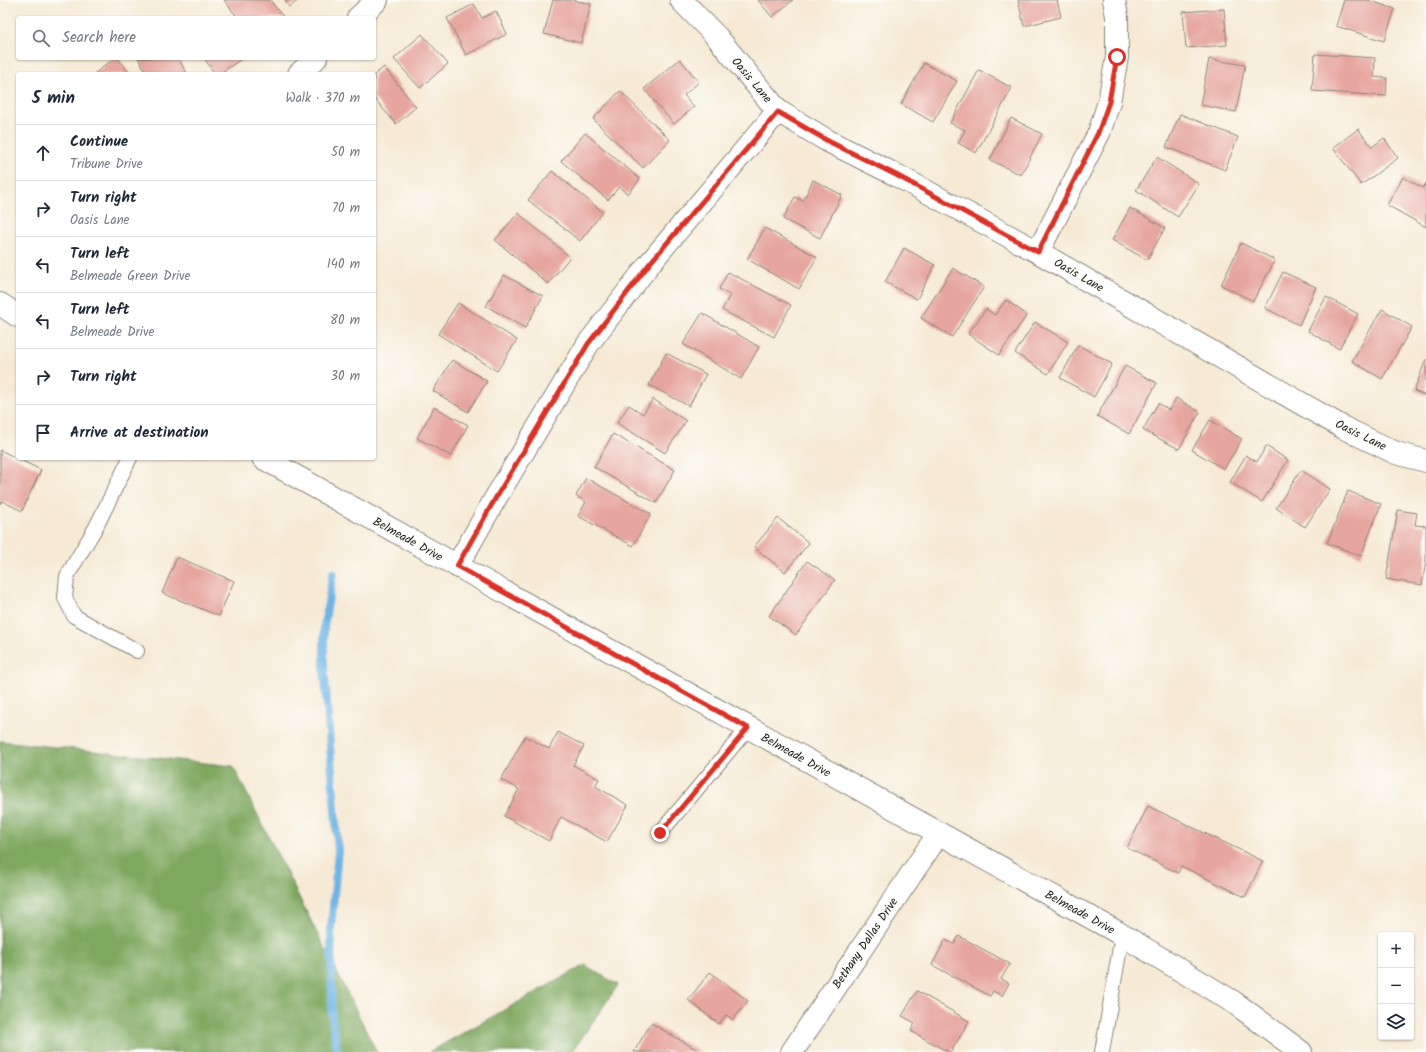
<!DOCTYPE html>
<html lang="en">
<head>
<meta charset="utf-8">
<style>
	:root { --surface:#fff; --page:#f2f2f3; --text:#1f2937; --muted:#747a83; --line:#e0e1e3 }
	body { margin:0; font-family:Kalam,sans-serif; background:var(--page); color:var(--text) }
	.controls { position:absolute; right:12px; bottom:12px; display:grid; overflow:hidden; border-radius:4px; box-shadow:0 1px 3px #0004 }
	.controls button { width:36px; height:36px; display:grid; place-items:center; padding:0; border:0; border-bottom:1px solid var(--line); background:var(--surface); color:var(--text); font:20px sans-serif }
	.stop { position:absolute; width:12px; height:12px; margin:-9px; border:3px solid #d93025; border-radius:50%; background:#fff }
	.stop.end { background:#d93025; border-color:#fff; box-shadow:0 1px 4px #0008 }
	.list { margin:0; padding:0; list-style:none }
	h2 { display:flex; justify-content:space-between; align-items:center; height:52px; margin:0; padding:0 16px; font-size:17px }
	h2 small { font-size:13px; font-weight:400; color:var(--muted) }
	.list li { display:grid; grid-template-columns:26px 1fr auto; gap:12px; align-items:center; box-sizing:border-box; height:56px; padding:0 16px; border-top:1px solid var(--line) }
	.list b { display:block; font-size:15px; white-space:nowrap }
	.list p { margin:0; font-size:13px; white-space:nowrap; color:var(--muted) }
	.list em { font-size:13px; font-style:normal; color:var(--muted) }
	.icon { flex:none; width:22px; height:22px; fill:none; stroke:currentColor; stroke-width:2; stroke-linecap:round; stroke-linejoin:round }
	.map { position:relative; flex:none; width:1426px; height:1052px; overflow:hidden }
	.search { position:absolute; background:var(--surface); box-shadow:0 1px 3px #0004; left:16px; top:16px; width:360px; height:44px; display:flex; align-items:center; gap:10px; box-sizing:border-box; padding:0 14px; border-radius:4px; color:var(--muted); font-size:15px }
	.panel { position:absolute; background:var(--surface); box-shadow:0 1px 3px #0004; left:16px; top:72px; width:360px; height:388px; border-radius:4px }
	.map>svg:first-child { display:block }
</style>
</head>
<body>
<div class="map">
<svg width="1426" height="1052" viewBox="0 0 1426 1052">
	<rect width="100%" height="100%" fill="#fdfcf7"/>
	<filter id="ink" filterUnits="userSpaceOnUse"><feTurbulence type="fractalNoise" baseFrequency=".025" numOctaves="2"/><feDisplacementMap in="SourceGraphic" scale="8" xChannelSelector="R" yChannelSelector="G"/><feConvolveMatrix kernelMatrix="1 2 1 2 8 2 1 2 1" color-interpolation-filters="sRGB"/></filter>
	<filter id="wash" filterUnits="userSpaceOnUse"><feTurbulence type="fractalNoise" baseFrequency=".012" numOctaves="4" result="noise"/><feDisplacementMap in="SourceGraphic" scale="16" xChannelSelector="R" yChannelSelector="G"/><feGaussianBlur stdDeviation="0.9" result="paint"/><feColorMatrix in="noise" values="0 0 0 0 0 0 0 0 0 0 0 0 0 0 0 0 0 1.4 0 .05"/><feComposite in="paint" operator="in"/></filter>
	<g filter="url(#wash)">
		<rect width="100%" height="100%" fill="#f6ead5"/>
		<path fill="#7ea75f" stroke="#4d623e" d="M 0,741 L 233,766 L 377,1052 L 0,1052 Z
			M 585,965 L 618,985 L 572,1052 L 429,1052 Z"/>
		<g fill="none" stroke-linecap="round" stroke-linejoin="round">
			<path stroke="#6eb5e5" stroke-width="8" d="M 333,573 L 324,626 L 324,666 L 338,851 L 331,928 L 332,1019 L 337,1052"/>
		</g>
		<g id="blocks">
			<path fill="#e6a59e" d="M 224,0 L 270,0 L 284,18 L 238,18 Z
				M 285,0 L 299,0 L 289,7 Z
				M 553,0 L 573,0 L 591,4 L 581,43 L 544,34 Z
				M 758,0 L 793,0 L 772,17 Z
				M 1018,0 L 1057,0 L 1061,17 L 1024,26 Z
				M 1344,0 L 1368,0 L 1395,9 L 1384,41 L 1336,26 Z
				M 474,4 L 482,18 L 496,11 L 507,34 L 466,55 L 447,18 Z
				M 1224,9 L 1227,45 L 1186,48 L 1183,12 Z
				M 422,34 L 448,64 L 420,88 L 394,59 Z
				M 1315,54 L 1375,58 L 1374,77 L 1387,78 L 1386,96 L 1312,91 Z
				M 115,58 L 118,58 L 130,74 L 94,74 Z
				M 138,58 L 178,58 L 187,74 L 147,74 Z
				M 204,58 L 243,58 L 219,74 L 215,74 Z
				M 680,59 L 699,82 L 684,95 L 694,107 L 674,124 L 644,89 Z
				M 1209,59 L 1245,65 L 1236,112 L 1200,105 Z
				M 924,63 L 957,81 L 933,122 L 901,104 Z
				M 384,67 L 416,107 L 396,124 L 374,98 L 374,75 Z
				M 979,70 L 1012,88 L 976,153 L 958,143 L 965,130 L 950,123 Z
				M 620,91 L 670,140 L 643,168 L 593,119 Z
				M 1180,114 L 1238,137 L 1225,170 L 1166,147 Z
				M 1011,118 L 1042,134 L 1021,175 L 990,160 Z
				M 1358,129 L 1372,147 L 1384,138 L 1398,158 L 1361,185 L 1333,148 Z
				M 585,133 L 640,179 L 628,194 L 619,187 L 608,200 L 561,161 Z
				M 1157,157 L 1199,184 L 1178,217 L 1136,190 Z
				M 552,171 L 603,212 L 580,241 L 528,200 Z
				M 1403,177 L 1423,188 L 1426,183 L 1426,227 L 1387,205 Z
				M 813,180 L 842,195 L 820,238 L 783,219 L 795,197 L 803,201 Z
				M 1130,208 L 1165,228 L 1147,260 L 1112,240 Z
				M 518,213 L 570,257 L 548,284 L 495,240 Z
				M 765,228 L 817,257 L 799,289 L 747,259 Z
				M 1241,243 L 1275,260 L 1253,301 L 1221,285 Z
				M 904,248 L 935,265 L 917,299 L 885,282 Z
				M 953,268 L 984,287 L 952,337 L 921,318 Z
				M 728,272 L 791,305 L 774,337 L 722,310 L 730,295 L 719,289 Z
				M 1283,272 L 1316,287 L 1299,325 L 1265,308 Z
				M 504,275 L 543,296 L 525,328 L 486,306 Z
				M 1326,297 L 1358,314 L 1339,349 L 1308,331 Z
				M 1006,300 L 1027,315 L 999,355 L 968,334 L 986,309 L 995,315 Z
				M 458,303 L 517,340 L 497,371 L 438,334 Z
				M 1382,309 L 1412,327 L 1382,379 L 1352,361 Z
				M 702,313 L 759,347 L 741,379 L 683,344 Z
				M 1035,322 L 1068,342 L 1048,374 L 1015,353 Z
				M 1078,345 L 1112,364 L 1094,397 L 1060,378 Z
				M 666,353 L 706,374 L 689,406 L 649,385 Z
				M 1426,359 L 1426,396 L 1414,391 Z
				M 452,360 L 487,381 L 468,412 L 433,391 Z
				M 1125,366 L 1157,383 L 1129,434 L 1097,416 Z
				M 1176,398 L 1200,412 L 1179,449 L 1143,430 L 1158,403 L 1169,410 Z
				M 653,399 L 686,421 L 665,453 L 617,423 L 629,405 L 643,414 Z
				M 434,407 L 468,425 L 451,456 L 417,438 Z
				M 1210,420 L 1242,439 L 1224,469 L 1192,450 Z
				M 613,434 L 675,470 L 656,503 L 594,467 Z
				M 1266,446 L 1288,460 L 1262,502 L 1230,482 L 1246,455 L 1257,462 Z
				M 0,450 L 41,470 L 22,511 L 2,501 L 0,504 Z
				M 1301,470 L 1330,489 L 1305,527 L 1276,508 Z
				M 586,478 L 651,514 L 633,546 L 578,516 L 586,502 L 576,496 Z
				M 1348,491 L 1381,504 L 1361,556 L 1327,543 Z
				M 1398,510 L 1417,513 L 1415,525 L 1426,526 L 1426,561 L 1422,585 L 1386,579 Z
				M 778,518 L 809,543 L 785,572 L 754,547 Z
				M 177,557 L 234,581 L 219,616 L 162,593 Z
				M 807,561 L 835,580 L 796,635 L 769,616 Z
				M 558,732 L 584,746 L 573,765 L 599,779 L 595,786 L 628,805 L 607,842 L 561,817 L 549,841 L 504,816 L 519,789 L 501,780 L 525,736 L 549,749 Z
				M 1148,806 L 1263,861 L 1245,897 L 1181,866 L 1178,873 L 1127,848 Z
				M 959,936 L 1010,964 L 1001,979 L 1009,983 L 1002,996 L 993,991 L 990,996 L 932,965 L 945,940 L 954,944 Z
				M 710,972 L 748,1001 L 733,1020 L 726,1015 L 719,1024 L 688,1000 Z
				M 917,991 L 969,1021 L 951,1052 L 948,1052 L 911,1031 L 915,1023 L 902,1016 Z
				M 651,1023 L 701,1052 L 634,1052 Z"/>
		</g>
	</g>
	<g filter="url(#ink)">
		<use href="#blocks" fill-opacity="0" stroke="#898378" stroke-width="1"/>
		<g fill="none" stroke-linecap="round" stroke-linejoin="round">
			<g stroke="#898378" stroke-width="16">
				<path id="lane" d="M 130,458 L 96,527 L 67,576 L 65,598 L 74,616 L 137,651
					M 660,833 L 748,728
					M 1102,1052 L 1122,936"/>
			</g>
			<g stroke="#898378" stroke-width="24">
				<path id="street" d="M 681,0 L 717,37 L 778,111 L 828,141 L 896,175 L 1038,252 L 1344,428 L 1396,453 L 1426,461
					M 358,18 L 377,0
					M 299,74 L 316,58
					M 1038,252 L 1099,133 L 1109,102 L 1117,57 L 1117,16 L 1114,0
					M 0,304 L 18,316
					M 263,458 L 1117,932 L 1235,1003 L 1301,1052
					M 457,566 L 495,499 L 588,344 L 650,263 L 778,111
					M 792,1052 L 939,833"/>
			</g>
			<use href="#lane" stroke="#fff" stroke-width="14"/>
			<use href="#street" stroke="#fff" stroke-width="22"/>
		</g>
	</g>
	<g fill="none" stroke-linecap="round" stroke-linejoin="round" filter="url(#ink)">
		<path stroke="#d93025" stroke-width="5" d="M 660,833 L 748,728 L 457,566 L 495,499 L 588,344 L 650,263 L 778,112 L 828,141 L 896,175 L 1038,252 L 1098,133 L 1109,102 L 1117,57"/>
	</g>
	<g text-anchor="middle" stroke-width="3" stroke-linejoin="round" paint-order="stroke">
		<g font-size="12" fill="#1c1c1c" stroke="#fdfcf7">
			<text transform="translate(752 80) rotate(50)" y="4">Oasis Lane</text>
			<text transform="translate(1079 275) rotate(30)" y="4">Oasis Lane</text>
			<text transform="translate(1361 435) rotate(26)" y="4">Oasis Lane</text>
			<text transform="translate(408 539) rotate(29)" y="4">Belmeade Drive</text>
			<text transform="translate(796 755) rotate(29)" y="4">Belmeade Drive</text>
			<text transform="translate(1080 912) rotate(29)" y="4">Belmeade Drive</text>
			<text transform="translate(865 943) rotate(-56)" y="4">Bethany Dallas Drive</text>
		</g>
	</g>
</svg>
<div class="controls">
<button>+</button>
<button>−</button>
<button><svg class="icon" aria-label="layers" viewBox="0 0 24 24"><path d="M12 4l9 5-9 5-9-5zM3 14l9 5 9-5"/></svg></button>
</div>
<div class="stop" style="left:1117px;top:57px"></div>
<div class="stop end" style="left:660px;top:833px"></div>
<div class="search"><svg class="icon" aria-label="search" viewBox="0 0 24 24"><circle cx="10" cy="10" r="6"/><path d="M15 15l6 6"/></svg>Search here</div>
<section class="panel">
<h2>5 min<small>Walk · 370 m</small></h2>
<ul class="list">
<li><svg class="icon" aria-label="ahead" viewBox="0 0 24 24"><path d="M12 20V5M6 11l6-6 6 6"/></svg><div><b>Continue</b><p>Tribune Drive</p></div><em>50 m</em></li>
<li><svg class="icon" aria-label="right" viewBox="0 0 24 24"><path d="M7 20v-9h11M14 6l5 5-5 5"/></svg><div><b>Turn right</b><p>Oasis Lane</p></div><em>70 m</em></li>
<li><svg class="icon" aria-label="left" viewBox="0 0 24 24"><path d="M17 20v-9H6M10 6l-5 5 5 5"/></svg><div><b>Turn left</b><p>Belmeade Green Drive</p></div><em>140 m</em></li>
<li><svg class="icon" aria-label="left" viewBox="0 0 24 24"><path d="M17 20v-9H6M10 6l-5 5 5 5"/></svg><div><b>Turn left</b><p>Belmeade Drive</p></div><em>80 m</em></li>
<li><svg class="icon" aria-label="right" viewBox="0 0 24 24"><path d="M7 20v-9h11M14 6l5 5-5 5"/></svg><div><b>Turn right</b></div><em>30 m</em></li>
<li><svg class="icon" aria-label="arrive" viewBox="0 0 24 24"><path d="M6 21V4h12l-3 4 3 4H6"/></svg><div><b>Arrive at destination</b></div></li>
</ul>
</section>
</div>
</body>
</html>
